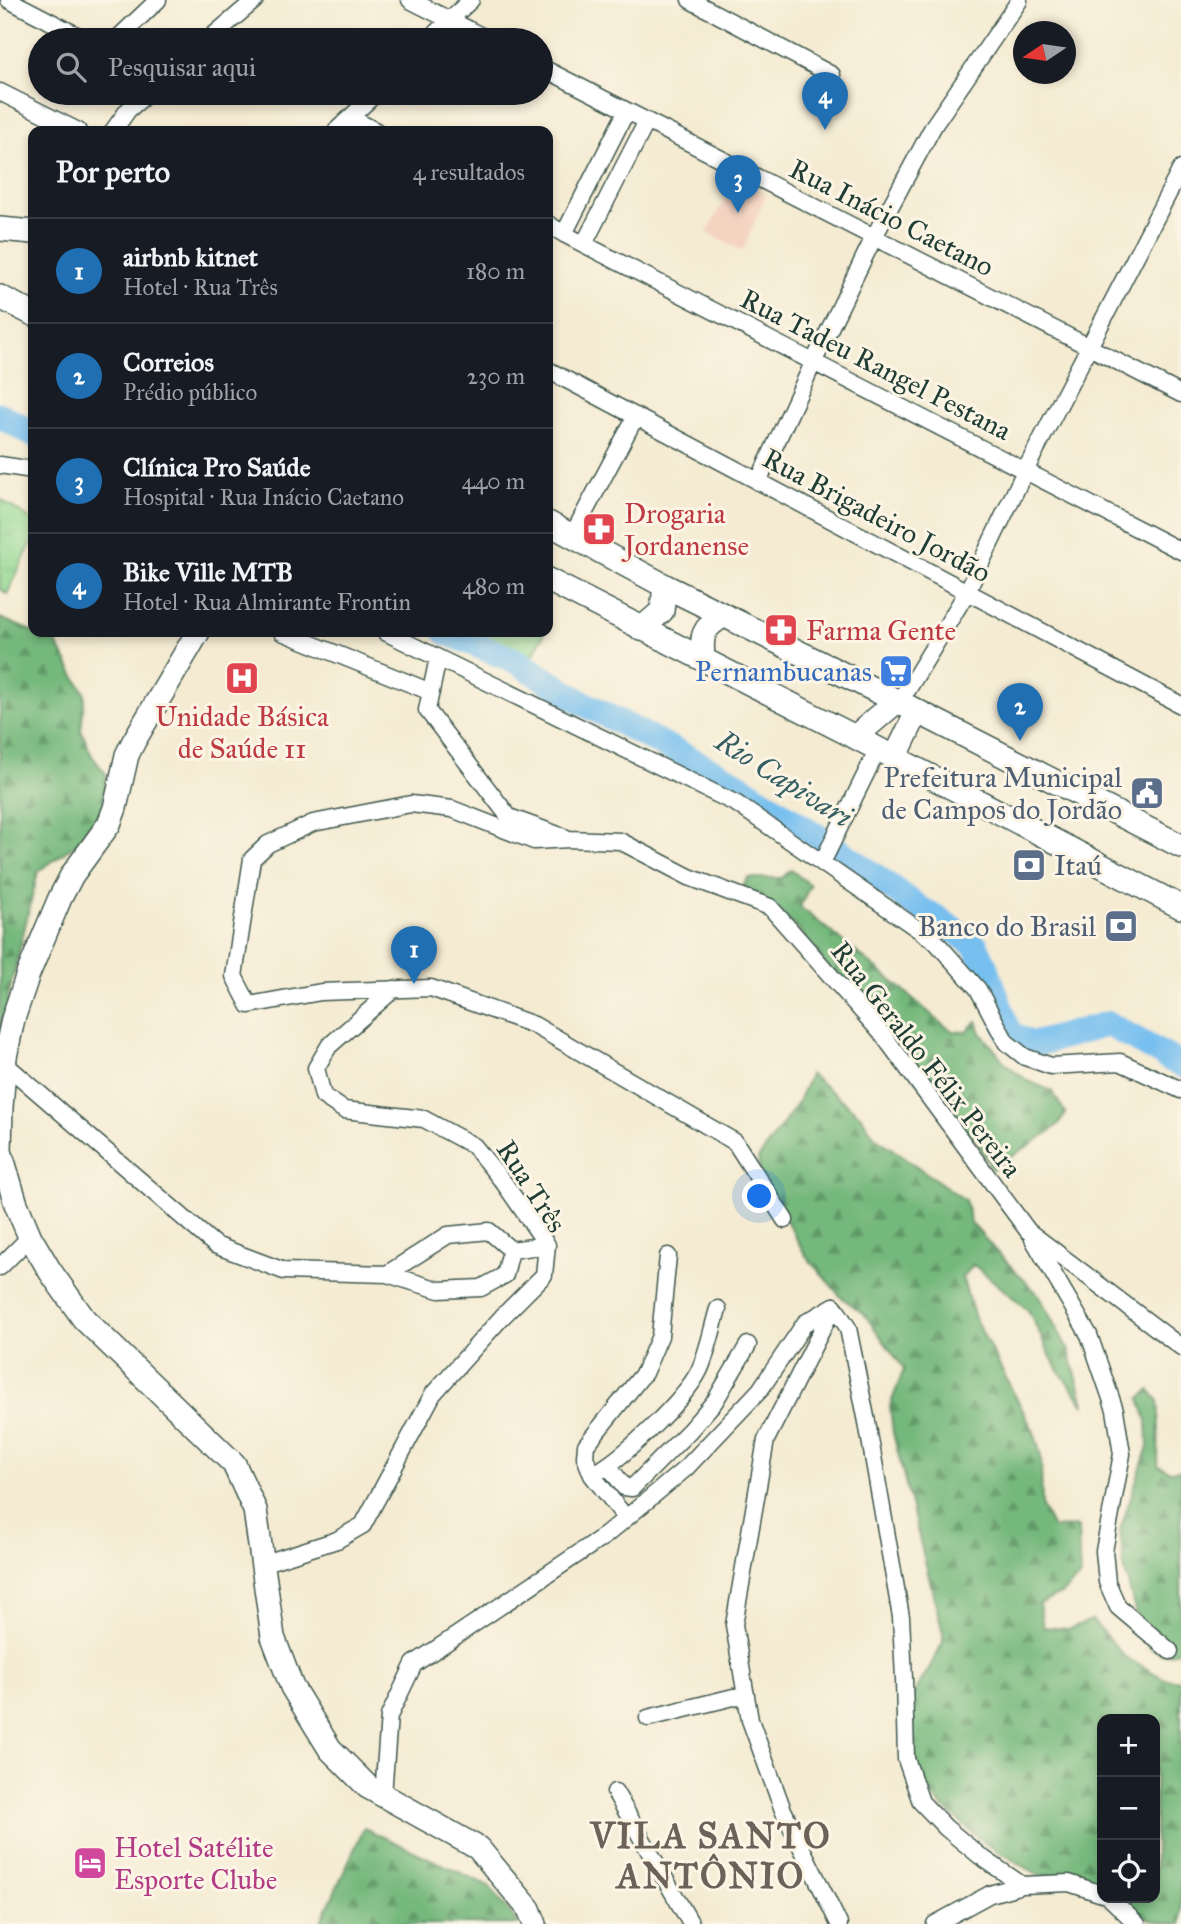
<!DOCTYPE html>
<html lang="pt">
<head>
<meta charset="utf-8">
<style>
	:root { --surface:#171b24; --page:#20242c; --text:#f1f3f6; --muted:#9ea1a6; --line:#363941; --accent:#1f6fb2 }
	body { margin:0; font-family:"IM FELL Great Primer",serif; background:var(--page); color:var(--text) }
	.controls { position:absolute; right:21px; bottom:21px; display:grid; overflow:hidden; border-radius:14px; box-shadow:0 4px 10px #0003 }
	.controls button { width:63px; height:63px; display:grid; place-items:center; padding:0; border:0; border-bottom:2px solid var(--line); background:var(--surface); color:var(--text); font:35px sans-serif }
	.compass { position:absolute; left:1013px; top:21px; width:63px; height:63px; border-radius:50%; background:var(--surface); box-shadow:0 4px 10px #0003; rotate:257deg }
	.you { position:absolute; left:760px; top:1197px; width:24px; height:24px; margin:-18px; border:5px solid #fff; border-radius:50%; background:#1a73e8; box-shadow:0 0 0 10px #1a73e833 }
	.badge { display:grid; place-items:center; width:46px; height:46px; border-radius:50%; background:var(--accent); color:#fff; font-size:23px; font-weight:700 }
	.pin { position:absolute; translate:-50% -58px; filter:drop-shadow(0 2px 4px #0008) }
	.pin::after { content:''; position:absolute; top:37px; width:24px; height:21px; background:inherit; clip-path:polygon(0 0,100% 0,50% 100%) }
	.list { margin:0; padding:0; list-style:none }
	h2 { display:flex; justify-content:space-between; align-items:center; height:91px; margin:0; padding:0 28px; font-size:30px }
	h2 small { font-size:23px; font-weight:400; color:var(--muted) }
	.list li { display:grid; grid-template-columns:46px 1fr auto; gap:21px; align-items:center; box-sizing:border-box; height:105px; padding:0 28px; border-top:2px solid var(--line) }
	.list b { display:block; font-size:26px; white-space:nowrap }
	.list p { margin:0; font-size:23px; white-space:nowrap; color:var(--muted) }
	.list em { font-size:23px; font-style:normal; color:var(--muted) }
	.icon { flex:none; width:38px; height:38px; fill:none; stroke:currentColor; stroke-width:2; stroke-linecap:round; stroke-linejoin:round }
	.map { position:relative; flex:none; width:1181px; height:1924px; overflow:hidden }
	.search { position:absolute; background:var(--surface); box-shadow:0 4px 10px #0003; left:28px; top:28px; width:525px; height:77px; display:flex; align-items:center; gap:18px; box-sizing:border-box; padding:0 24px; border-radius:38px; color:var(--muted); font-size:26px }
	.panel { position:absolute; background:var(--surface); box-shadow:0 4px 10px #0003; left:28px; top:126px; width:525px; height:511px; border-radius:14px }
	.map>svg:first-child { display:block }
</style>
</head>
<body>
<div class="map">
<svg width="1181" height="1924" viewBox="0 0 1181 1924">
	<defs>
		<pattern id="forest-firs" width="22" height="20" patternUnits="userSpaceOnUse" patternTransform="scale(1.75)"><rect width="22" height="20" fill="#74b87b"/><path d="M5 1l3.5 6h-7zM16 11l3.5 6h-7z" fill="#5f9766"/></pattern>
		<pattern id="park-tufts" width="24" height="20" patternUnits="userSpaceOnUse" patternTransform="scale(1.75)"><rect width="24" height="20" fill="#91d791"/><path d="M3 7l-1-3M5 7V3M7 7l1-3M15 17l-1-3M17 17v-4M19 17l1-3" fill="none" stroke="#7db97e"/></pattern>
	</defs>
	<rect width="100%" height="100%" fill="#fcf5e5"/>
	<filter id="ink" filterUnits="userSpaceOnUse"><feTurbulence type="fractalNoise" baseFrequency=".0143" numOctaves="2"/><feDisplacementMap in="SourceGraphic" scale="14" xChannelSelector="R" yChannelSelector="G"/><feConvolveMatrix kernelMatrix="1 2 1 2 8 2 1 2 1" color-interpolation-filters="sRGB"/></filter>
	<filter id="wash" filterUnits="userSpaceOnUse"><feTurbulence type="fractalNoise" baseFrequency=".00686" numOctaves="4" result="noise"/><feDisplacementMap in="SourceGraphic" scale="28" xChannelSelector="R" yChannelSelector="G"/><feGaussianBlur stdDeviation="1.57" result="paint"/><feColorMatrix in="noise" values="0 0 0 0 0 0 0 0 0 0 0 0 0 0 0 0 0 1.4 0 .05"/><feComposite in="paint" operator="in"/></filter>
	<g filter="url(#wash)">
		<rect width="100%" height="100%" fill="#f4ebd2"/>
		<path fill="#f5d3c1" d="M 735,180 L 766,194 L 743,251 L 707,233 Z"/>
		<path fill="url(#forest-firs)" stroke="#4a7a58" stroke-width="2" d="M 0,618 L 55,641 L 85,694 L 81,730 L 92,756 L 106,774 L 103,809 L 77,843 L 38,872 L 0,1031 Z
			M 791,870 L 810,885 L 800,907 L 902,989 L 942,1024 L 953,1031 L 965,1032 L 977,1021 L 981,1033 L 1006,1064 L 1028,1081 L 1052,1091 L 1066,1114 L 1058,1125 L 1048,1133 L 992,1169 L 975,1138 L 964,1140 L 797,928 L 759,894 L 738,893 L 748,878 L 782,878 Z
			M 810,1074 L 861,1116 L 875,1137 L 965,1200 L 971,1223 L 994,1249 L 1038,1294 L 1069,1351 L 1085,1406 L 1056,1367 L 1028,1310 L 974,1265 L 962,1277 L 976,1321 L 1034,1432 L 1041,1456 L 1042,1507 L 1053,1528 L 1078,1527 L 1080,1577 L 1061,1594 L 1039,1604 L 1043,1627 L 1068,1629 L 1092,1620 L 1125,1657 L 1165,1679 L 1181,1681 L 1181,1924 C 1150,1924 1144,1917 1121,1898 L 1155,1898 L 1155,1719 L 1102,1719 L 1102,1887 L 1083,1878 L 1039,1875 L 984,1843 L 933,1798 L 913,1754 L 910,1700 L 931,1665 L 943,1642 L 943,1633 L 893,1433 L 890,1406 L 904,1369 L 864,1314 L 841,1297 L 806,1256 L 760,1173 L 758,1159 L 797,1104 Z
			M 1150,1390 L 1158,1400 L 1159,1413 L 1158,1466 L 1170,1471 L 1181,1470 L 1181,1649 L 1174,1653 L 1162,1654 L 1150,1648 L 1142,1639 L 1124,1567 L 1120,1530 L 1148,1446 L 1147,1421 L 1140,1398 Z
			M 364,1828 L 489,1886 L 519,1924 L 320,1924 Z"/>
		<path fill="url(#park-tufts)" stroke="#588a62" stroke-width="2" d="M 0,499 L 33,521 L 33,540 L 7,594 L 0,588 Z
			M 477,632 L 545,632 L 531,659 Z"/>
		<g fill="none" stroke-linecap="round" stroke-linejoin="round">
			<path stroke="#77bfef" stroke-width="26" d="M 0,415 L 33,434
				M 446,632 L 518,662 L 581,702 L 738,784 L 847,856 L 922,910 L 937,918 L 976,946 L 988,973 L 1009,1033 L 1032,1045 L 1108,1024 L 1181,1065"/>
		</g>
	</g>
	<g filter="url(#ink)">
		<g fill="none" stroke-linecap="round" stroke-linejoin="round">
			<g stroke="#3f574c" stroke-width="19">
				<path id="street" d="M 9,0 L 86,40
					M 410,0 L 489,40
					M 690,0 L 832,75
					M 116,40 L 158,0
					M 208,40 L 255,0
					M 428,40 L 471,0
					M 541,67 L 1181,394
					M 0,92 L 78,131
					M 351,118 L 376,131
					M 113,131 L 128,110 L 148,93
					M 336,131 L 376,93
					M 548,224 L 564,234 L 1181,551
					M 564,234 L 626,112
					M 584,244 L 647,121
					M 548,370 L 1181,705
					M 0,465 L 33,470
					M 758,482 L 814,361 L 874,237 L 934,125 L 1019,1
					M 572,536 L 636,416
					M 282,632 L 431,692
					M 385,632 L 737,804 L 935,941 L 978,989 L 1006,1042 L 1025,1057 L 1051,1066 L 1120,1062 L 1181,1090
					M 438,658 L 427,710 L 509,817 L 569,839 L 620,841 L 689,877 L 770,907 L 883,1035 L 1028,1231 L 1181,1347
					M 897,701 L 908,689 L 967,592 L 1025,471 L 1181,169
					M 569,839 L 534,841 L 452,809 L 411,804 L 313,823 L 268,844 L 252,859 L 234,976 L 249,1005 L 321,992 L 431,988 L 534,1025 L 735,1142 L 785,1220
					M 822,863 L 878,749
					M 4,1063 L 215,1245 L 284,1271 L 387,1274 L 439,1290 L 481,1288 L 505,1275 L 511,1250
					M 1033,1239 L 1089,1335 L 1115,1410 L 1122,1454 L 1104,1551 L 1107,1582 L 1118,1607 L 1170,1651
					M 0,1267 L 30,1237
					M 387,1274 L 448,1235 L 489,1231 L 511,1250 L 547,1245
					M 834,1306 L 766,1440 L 734,1625 L 750,1720 L 783,1810 L 839,1924
					M 834,1306 L 848,1328 L 867,1422 L 901,1617 L 904,1679 L 906,1759 L 921,1802 L 946,1828 L 980,1856 L 1022,1885
					M 608,1465 L 624,1487 L 632,1488 L 689,1431 L 715,1401 L 748,1345
					M 599,1471 C 626,1455 685,1399 699,1371 C 708,1352 712,1329 718,1309
					M 626,1518 L 592,1475 L 585,1457 L 586,1445 L 644,1373 L 660,1336 L 668,1256
					M 262,1564 L 337,1540 L 363,1525 L 433,1394 L 502,1317 L 544,1275 L 547,1245 L 504,1183 L 474,1146 L 424,1119 L 344,1110 L 323,1096 L 316,1068 L 329,1046 L 394,989
					M 648,1718 L 746,1694
					M 615,1792 L 691,1924
					M 383,1795 L 389,1716 L 414,1664 L 606,1535 L 686,1468 L 760,1390 L 805,1323 L 834,1306
					M 1110,1898 L 1137,1924
					M 935,1924 L 990,1894 L 1022,1885 L 1069,1883 L 1102,1894"/>
			</g>
			<g stroke="#3f574c" stroke-width="26">
				<path id="secondary" d="M 0,229 L 33,232
					M 0,297 L 33,314
					M 548,523 L 665,586 L 897,701 L 1181,846
					M 548,580 L 855,737 L 1181,907
					M 641,629 L 662,611 L 665,586
					M 198,632 L 134,741 L 127,755 L 115,808 L 109,824 L 72,875 L 60,898 L 28,974 L 13,1019 L 5,1057 L 1,1107 L 0,1151 L 16,1204 L 30,1237 L 50,1271 L 84,1319 L 234,1464 L 255,1510 L 273,1637 L 292,1687 L 330,1749 L 368,1787 L 478,1848 L 529,1909 L 535,1924
					M 703,659 C 701,636 702,628 723,616
					M 855,737 L 897,701
					M 895,758 L 917,712"/>
			</g>
			<use href="#street" stroke="#fff" stroke-width="16"/>
			<use href="#secondary" stroke="#fff" stroke-width="23"/>
		</g>
	</g>
	<defs>
		<g id="pharmacy-square" transform="scale(1.75)"><rect x="-9" y="-9" width="18" height="18" rx="4" fill="#e0444e" stroke="#fcf5e5"/><path d="M-2-6h4v4h4v4h-4v4h-4v-4h-4v-4h4Z" fill="#fff"/></g>
		<g id="supermarket-square" transform="scale(1.75)"><rect x="-9" y="-9" width="18" height="18" rx="4" fill="#3f7fe0" stroke="#fcf5e5"/><path d="M-6-5.5h2.5l.6 2H6L4.5 2H-2.5L-4.4-4H-6ZM-1.5 3.2a1.3 1.3 0 1 0 .1 0ZM3 3.2a1.3 1.3 0 1 0 .1 0Z" fill="#fff"/></g>
		<g id="hospital-square" transform="scale(1.75)"><rect x="-9" y="-9" width="18" height="18" rx="4" fill="#e0444e" stroke="#fcf5e5"/><path d="M-5-5h3v3.5h4V-5h3V5h-3V1.5h-4V5h-3Z" fill="#fff"/></g>
		<g id="civic-square" transform="scale(1.75)"><rect x="-9" y="-9" width="18" height="18" rx="4" fill="#5c6f8a" stroke="#fcf5e5"/><path d="M-.6-6.5H3V-4.5H.6V-3L4-1V1h2V6H-6V1h2V-1L-.6-3ZM-1.2 2.5V6h2.4V2.5Z" fill="#fff"/></g>
		<g id="bank-square" transform="scale(1.75)"><rect x="-9" y="-9" width="18" height="18" rx="4" fill="#5c6f8a" stroke="#fcf5e5"/><path d="M-6-4H6V4H-6ZM0-2.3a2.3 2.3 0 1 0 0 4.6a2.3 2.3 0 1 0 0-4.6Z" fill="#fff"/></g>
		<g id="hotel-square" transform="scale(1.75)"><rect x="-9" y="-9" width="18" height="18" rx="4" fill="#d1479c" stroke="#fcf5e5"/><path d="M-6-4.5h1.5V1H6V5H4.5V3h-9V5H-6ZM-4 0a1.8 1.8 0 1 1 3.6 0ZM.5 0V-2.5h3Q6-2.5 6 0Z" fill="#fff"/></g>
	</defs>
	<g fill-rule="evenodd">
		<use href="#pharmacy-square" x="599" y="529"/>
		<use href="#pharmacy-square" x="781" y="630"/>
		<use href="#supermarket-square" x="896" y="671"/>
		<use href="#hospital-square" x="242" y="678"/>
		<use href="#civic-square" x="1147" y="793"/>
		<use href="#bank-square" x="1029" y="865"/>
		<use href="#bank-square" x="1121" y="926"/>
		<use href="#hotel-square" x="90" y="1863"/>
	</g>
	<g text-anchor="middle" stroke-width="6" stroke-linejoin="round" paint-order="stroke">
		<g font-size="28" fill="#1f3d34" stroke="#fcf5e5">
			<text transform="translate(892 217) rotate(27)" y="10">Rua Inácio Caetano</text>
			<text transform="translate(876 364) rotate(27)" y="10">Rua Tadeu Rangel Pestana</text>
			<text transform="translate(877 515) rotate(28)" y="10">Rua Brigadeiro Jordão</text>
			<text transform="translate(927 1059) rotate(52)" y="10">Rua Geraldo Félix Pereira</text>
			<text transform="translate(532 1186) rotate(57)" y="10">Rua Três</text>
		</g>
		<g font-size="28" fill="#be3a42" stroke="#fcf5e5" text-anchor="start">
			<text x="624" y="523">Drogaria<tspan x="624" dy="32">Jordanense</tspan></text>
			<text x="806" y="640">Farma Gente</text>
			<text x="242" y="726" text-anchor="middle">Unidade Básica<tspan x="242" dy="32">de Saúde 11</tspan></text>
		</g>
		<g font-size="28" fill="#366cbe" stroke="#fcf5e5" text-anchor="end">
			<text x="872" y="681">Pernambucanas</text>
		</g>
		<g font-size="28" fill="#4e5e75" stroke="#fcf5e5" text-anchor="end">
			<text x="1122" y="787">Prefeitura Municipal<tspan x="1122" dy="32">de Campos do Jordão</tspan></text>
			<text x="1054" y="875" text-anchor="start">Itaú</text>
			<text x="1096" y="936">Banco do Brasil</text>
		</g>
		<g font-size="28" fill="#b23c85" stroke="#fcf5e5" text-anchor="start">
			<text x="114" y="1857">Hotel Satélite<tspan x="114" dy="32">Esporte Clube</tspan></text>
		</g>
		<g font-size="30" font-style="italic" fill="#355e63" stroke="#fcf5e5">
			<text transform="translate(784 779) rotate(32)" y="10">Rio Capivari</text>
		</g>
		<g font-size="35" font-weight="bold" letter-spacing="2" fill="#6c6259" stroke="#fcf5e5">
			<text x="711" y="1848">VILA SANTO<tspan x="711" dy="40">ANTÔNIO</tspan></text>
		</g>
	</g>
</svg>
<div class="controls">
<button>+</button>
<button>−</button>
<button><svg class="icon" aria-label="locate" viewBox="0 0 24 24"><circle cx="12" cy="12" r="6"/><path d="M12 2v4M12 18v4M2 12h4M18 12h4"/></svg></button>
</div>
<svg class="compass" viewBox="-18 -18 36 36"><path d="M0-13l5 13h-10z" fill="#e53935"/><path d="M0 13l5-13h-10z" fill="#9ea1a6"/></svg>
<div class="you"></div>
<div class="pin badge" style="left:414px;top:984px">1</div>
<div class="pin badge" style="left:1020px;top:741px">2</div>
<div class="pin badge" style="left:738px;top:213px">3</div>
<div class="pin badge" style="left:825px;top:130px">4</div>
<div class="search"><svg class="icon" aria-label="search" viewBox="0 0 24 24"><circle cx="10" cy="10" r="6"/><path d="M15 15l6 6"/></svg>Pesquisar aqui</div>
<section class="panel">
<h2>Por perto<small>4 resultados</small></h2>
<ul class="list">
<li><span class="badge">1</span><div><b>airbnb kitnet</b><p>Hotel · Rua Três</p></div><em>180 m</em></li>
<li><span class="badge">2</span><div><b>Correios</b><p>Prédio público</p></div><em>230 m</em></li>
<li><span class="badge">3</span><div><b>Clínica Pro Saúde</b><p>Hospital · Rua Inácio Caetano</p></div><em>440 m</em></li>
<li><span class="badge">4</span><div><b>Bike Ville MTB</b><p>Hotel · Rua Almirante Frontin</p></div><em>480 m</em></li>
</ul>
</section>
</div>
</body>
</html>
